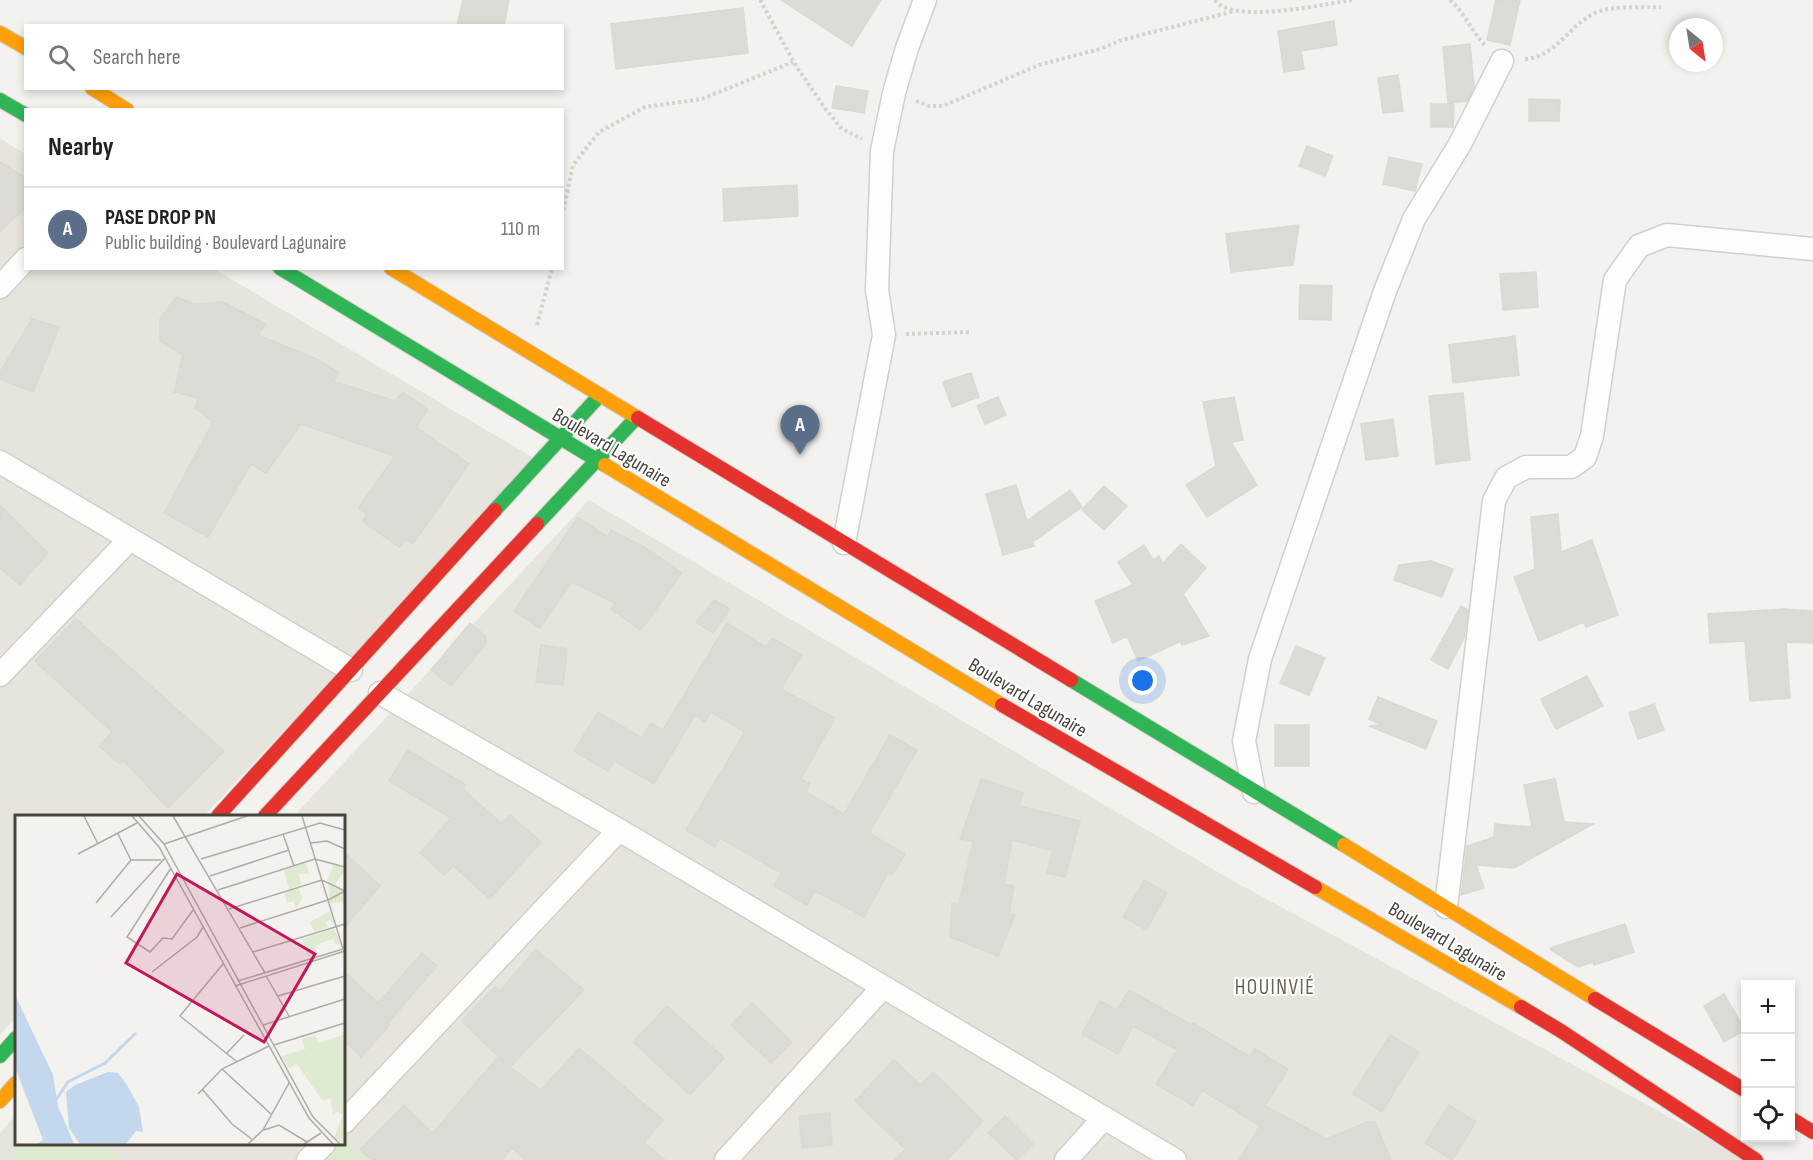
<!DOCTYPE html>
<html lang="en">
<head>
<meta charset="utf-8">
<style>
	:root { --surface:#fff; --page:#f6f6f6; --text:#222; --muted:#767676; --line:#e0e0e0; --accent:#111827 }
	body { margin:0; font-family:"Sofia Sans Condensed",sans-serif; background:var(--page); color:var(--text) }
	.controls { position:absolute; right:18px; bottom:18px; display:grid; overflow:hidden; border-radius:0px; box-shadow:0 3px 9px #0003 }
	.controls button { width:54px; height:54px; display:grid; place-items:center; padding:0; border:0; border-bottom:2px solid var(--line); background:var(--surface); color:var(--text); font:30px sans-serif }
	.compass { position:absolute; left:1669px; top:18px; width:54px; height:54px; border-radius:50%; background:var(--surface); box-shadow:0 3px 9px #0003; rotate:150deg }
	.you { position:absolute; left:1143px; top:681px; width:21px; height:21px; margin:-15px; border:4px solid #fff; border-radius:50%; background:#1a73e8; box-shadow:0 0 0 9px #1a73e833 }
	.badge { display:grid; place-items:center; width:39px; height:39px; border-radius:50%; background:var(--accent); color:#fff; font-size:20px; font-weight:700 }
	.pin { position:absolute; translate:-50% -50px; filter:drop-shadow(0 2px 3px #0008) }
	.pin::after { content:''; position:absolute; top:32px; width:21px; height:18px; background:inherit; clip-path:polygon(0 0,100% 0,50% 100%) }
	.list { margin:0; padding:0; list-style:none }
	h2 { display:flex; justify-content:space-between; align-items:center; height:78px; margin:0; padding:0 24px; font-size:26px }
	h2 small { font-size:20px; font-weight:400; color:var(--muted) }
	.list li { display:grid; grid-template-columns:39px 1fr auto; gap:18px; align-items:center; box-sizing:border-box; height:84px; padding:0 24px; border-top:2px solid var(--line) }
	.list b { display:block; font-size:22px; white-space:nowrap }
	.list p { margin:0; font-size:20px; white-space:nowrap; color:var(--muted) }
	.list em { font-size:20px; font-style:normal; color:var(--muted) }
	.icon { flex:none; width:33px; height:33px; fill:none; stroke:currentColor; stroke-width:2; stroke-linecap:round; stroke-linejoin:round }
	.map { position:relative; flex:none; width:1813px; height:1160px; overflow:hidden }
	.search { position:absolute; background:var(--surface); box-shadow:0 3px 9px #0003; left:24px; top:24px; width:540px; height:66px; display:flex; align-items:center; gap:15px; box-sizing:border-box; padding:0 21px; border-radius:0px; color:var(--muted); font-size:22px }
	.panel { position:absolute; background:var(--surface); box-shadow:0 3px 9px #0003; left:24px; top:108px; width:540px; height:162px; border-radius:0px }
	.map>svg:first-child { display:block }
</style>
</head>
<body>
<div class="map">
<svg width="1813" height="1160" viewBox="0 0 1813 1160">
	<rect width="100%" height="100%" fill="#f3f2ee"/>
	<path fill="#e6e4dc" d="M 0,138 L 25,154 L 26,268 L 214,269 L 537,460 L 204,816 L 16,816 L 16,1017 L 0,1035 Z
		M 589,500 L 1233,881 L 1749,1160 L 0,1160 L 0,1133 L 16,1115 L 16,1144 L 344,1144 L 344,816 L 294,816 Z"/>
	<path fill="#deebd0" d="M 344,1139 L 368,1160 L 323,1160 L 337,1144 L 344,1144 Z
		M 23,1144 L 103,1144 L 122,1160 L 7,1160 Z"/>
	<path fill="#dcdbd6" stroke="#dbd9d4" stroke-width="1.5" d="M 463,0 L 509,0 L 504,26 L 457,26 Z
		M 781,0 L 881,0 L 852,46 Z
		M 1496,0 L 1520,0 L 1510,45 L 1487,40 Z
		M 743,8 L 748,53 L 616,69 L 611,24 Z
		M 1334,21 L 1337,45 L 1301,51 L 1304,69 L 1284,72 L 1278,31 Z
		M 1470,44 L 1474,87 L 1467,101 L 1448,103 L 1443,47 Z
		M 1398,75 L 1403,111 L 1383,113 L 1378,78 Z
		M 836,86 L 868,91 L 864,113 L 832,108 Z
		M 1529,99 L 1560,100 L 1559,121 L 1529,121 Z
		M 1431,104 L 1454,104 L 1453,127 L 1431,127 Z
		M 1307,146 L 1333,156 L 1325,176 L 1299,166 Z
		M 1389,157 L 1422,164 L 1415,191 L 1383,184 Z
		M 0,162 L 26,178 L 26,207 L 0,232 Z
		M 797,185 L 798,216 L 724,221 L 723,189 Z
		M 1299,225 L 1293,265 L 1231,272 L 1226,234 Z
		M 1536,272 L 1538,307 L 1503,310 L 1500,274 Z
		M 1300,285 L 1332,286 L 1331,320 L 1299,319 Z
		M 176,297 L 195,304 L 223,302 L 266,324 L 258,335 L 319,360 L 339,373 L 333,381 L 395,401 L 403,392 L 428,410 L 416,427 L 469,464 L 413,544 L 406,539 L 399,547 L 362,521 L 367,514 L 358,508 L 395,456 L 301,424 L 266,473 L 251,464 L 208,537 L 164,513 L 213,422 L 195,408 L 198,398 L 174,392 L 183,355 L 160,341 L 160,319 Z
		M 32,319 L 59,327 L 33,392 L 0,379 L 0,372 Z
		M 1515,336 L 1519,375 L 1453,383 L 1449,345 Z
		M 971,373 L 979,397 L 952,407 L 943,382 Z
		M 1463,393 L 1470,460 L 1436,464 L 1429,396 Z
		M 998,397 L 1006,415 L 985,424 L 977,406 Z
		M 1234,397 L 1243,440 L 1231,442 L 1257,485 L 1207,517 L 1186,485 L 1216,466 L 1203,402 Z
		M 1393,419 L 1398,456 L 1366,460 L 1361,424 Z
		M 1016,485 L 1027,521 L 1070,490 L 1082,507 L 1033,542 L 1034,546 L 1003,555 L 986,494 Z
		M 1104,486 L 1127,506 L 1104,530 L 1082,510 Z
		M 0,505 L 48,553 L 20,585 L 0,568 Z
		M 1558,514 L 1561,552 L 1592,540 L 1618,615 L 1586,627 L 1584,622 L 1539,641 L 1514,577 L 1535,569 L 1531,517 Z
		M 578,517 L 608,537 L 611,530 L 646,548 L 682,573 L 641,630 L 611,609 L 615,603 L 572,582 L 540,628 L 514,611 Z
		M 1181,544 L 1206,568 L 1183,594 L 1209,636 L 1182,645 L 1181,641 L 1138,661 L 1127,636 L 1113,643 L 1095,601 L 1133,585 L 1118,562 L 1144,545 L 1153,560 L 1159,556 L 1163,563 Z
		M 1431,561 L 1453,569 L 1442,597 L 1394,580 L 1399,565 Z
		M 714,600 L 730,609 L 713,633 L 696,622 Z
		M 1461,606 L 1468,610 L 1464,638 L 1448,669 L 1431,660 Z
		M 1783,609 L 1813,611 L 1813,643 L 1786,642 L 1790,698 L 1750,701 L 1745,641 L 1710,643 L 1708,614 Z
		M 76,619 L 224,751 L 168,808 L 123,760 L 120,764 L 99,746 L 112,732 L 35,661 Z
		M 470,623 L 486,636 L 486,644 L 451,686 L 431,670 Z
		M 727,623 L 766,647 L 772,638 L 802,655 L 781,689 L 835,718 L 801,779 L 810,784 L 806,792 L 844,814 L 890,735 L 917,750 L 869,833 L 905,854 L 892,875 L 888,873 L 864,917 L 815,891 L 807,905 L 774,886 L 781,873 L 720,838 L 715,847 L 686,830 L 745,732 L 711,712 L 705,722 L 695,715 L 654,784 L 614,761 L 608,771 L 574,751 L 598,712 L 642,738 L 651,723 L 663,730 Z
		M 541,645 L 567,649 L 563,685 L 536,682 Z
		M 1296,646 L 1325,658 L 1309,695 L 1280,683 Z
		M 1587,676 L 1603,706 L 1556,729 L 1541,699 Z
		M 1378,697 L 1437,721 L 1426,749 L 1369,726 L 1382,725 L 1369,719 Z
		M 1654,704 L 1664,730 L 1638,739 L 1629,713 Z
		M 1275,725 L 1309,725 L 1309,766 L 1275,766 Z
		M 408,750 L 466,785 L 463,789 L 502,824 L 510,815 L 541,842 L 490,899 L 453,866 L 444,875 L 420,853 L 451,818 L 389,781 Z
		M 981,779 L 1023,793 L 1019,806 L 1080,821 L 1065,877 L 1047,873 L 1053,851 L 1012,840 L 1004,884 L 1014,886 L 1009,914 L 1015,915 L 998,956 L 950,937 L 952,903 L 959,904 L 973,841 L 960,839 Z
		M 1555,779 L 1564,822 L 1593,824 L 1514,868 L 1476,865 L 1484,888 L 1461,895 L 1467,846 L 1494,837 L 1495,824 L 1532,827 L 1524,785 Z
		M 344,852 L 380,886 L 344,928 Z
		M 1144,880 L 1167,893 L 1146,930 L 1123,917 Z
		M 1625,924 L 1634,952 L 1594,965 L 1593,962 L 1578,967 L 1551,950 L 1550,948 Z
		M 536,949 L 584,990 L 510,1067 L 541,1090 L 579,1048 L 663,1120 L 644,1142 L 665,1160 L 525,1160 L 512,1148 L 502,1160 L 372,1160 L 360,1150 L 404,1105 L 433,1133 L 497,1058 L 509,1067 L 462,1021 L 495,987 L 500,991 Z
		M 422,953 L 437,966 L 388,1023 L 390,1025 L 361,1057 L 344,1041 L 344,971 L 378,1003 Z
		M 1129,990 L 1192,1025 L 1193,1023 L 1250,1057 L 1255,1049 L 1288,1069 L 1265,1106 L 1327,1139 L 1367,1122 L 1375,1122 L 1391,1160 L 1239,1160 L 1260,1126 L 1202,1090 L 1193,1106 L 1156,1084 L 1177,1050 L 1133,1026 L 1118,1054 L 1082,1034 L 1100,1001 L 1117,1010 Z
		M 1724,994 L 1745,1030 L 1724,1042 L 1704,1006 Z
		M 752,1003 L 792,1042 L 771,1063 L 731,1025 Z
		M 667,1006 L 724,1058 L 690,1095 L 633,1042 Z
		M 1390,1035 L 1419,1052 L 1382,1112 L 1353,1094 Z
		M 894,1060 L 921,1085 L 933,1072 L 983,1121 L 947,1160 L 895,1160 L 905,1149 L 855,1101 Z
		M 1449,1105 L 1476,1122 L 1452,1160 L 1425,1143 Z
		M 830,1113 L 832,1145 L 802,1148 L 799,1116 Z
		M 1005,1116 L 1033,1144 L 1017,1160 L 988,1133 Z"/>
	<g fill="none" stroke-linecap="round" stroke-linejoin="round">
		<g stroke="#d1d0cc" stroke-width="25">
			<path id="street" d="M 0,287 L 26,259
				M 0,462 L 351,670
				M 844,543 L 884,335 L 877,290 L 882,151 L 894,93 L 907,48 L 925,0
				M 0,675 L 129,540
				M 380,693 L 619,830 L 1175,1160
				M 1254,792 L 1244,741 L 1260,659 L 1385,291 L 1414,219 L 1460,144 L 1502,61
				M 1446,907 L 1494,501 L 1506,478 L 1526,467 L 1571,467 L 1585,457 L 1592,436 L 1615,280 L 1639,246 L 1667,235 L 1813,249
				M 344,1122 L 619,830
				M 308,1160 L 324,1144
				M 726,1160 L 883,987
				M 1066,1160 L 1104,1118"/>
		</g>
		<g stroke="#d1cfc5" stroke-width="16">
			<path id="fast" d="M 0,100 L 26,115
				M 280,268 L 605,465
				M 495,510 L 600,395
				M 537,524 L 637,417
				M 1071,680 L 1344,845
				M 0,1056 L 16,1038"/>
		</g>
		<g stroke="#d1cfc5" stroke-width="16">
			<path id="slow" d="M 0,33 L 26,48
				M 92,88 L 127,110
				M 391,268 L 638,418
				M 605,465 L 1002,705
				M 1344,845 L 1595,999
				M 1315,887 L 1521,1007
				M 0,1101 L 16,1083"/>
		</g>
		<g stroke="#d1cfc5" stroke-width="16">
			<path id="jam" d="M 638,418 L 1071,680
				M 1002,705 L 1315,887
				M 218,816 L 495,510
				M 265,816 L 537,524
				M 1595,999 L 1746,1091
				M 1521,1007 L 1561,1031 L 1756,1160
				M 1790,1118 L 1813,1132"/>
		</g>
		<path stroke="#d3d2cc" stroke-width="4" stroke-dasharray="3 3" stroke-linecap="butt" d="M 760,0 L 796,66 L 827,111 L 842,129 L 862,139
			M 1215,0 C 1232,25 1325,4 1352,0
			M 1450,0 C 1466,14 1471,31 1485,45
			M 1525,59 C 1556,57 1569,25 1595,13 C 1611,5 1643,8 1661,7
			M 916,101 L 929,106 L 943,106 L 1039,65 L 1100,49 L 1122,40 L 1234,11
			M 562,216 L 573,165 L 599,132 L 645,107 L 702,99 L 793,62
			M 537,325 L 552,268
			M 906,334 L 971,332"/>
		<use href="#street" stroke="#fdfdfc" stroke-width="22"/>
		<use href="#fast" stroke="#30b455" stroke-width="14"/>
		<use href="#slow" stroke="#ff9f0a" stroke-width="14"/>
		<use href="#jam" stroke="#e5322d" stroke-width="14"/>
	</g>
	<g text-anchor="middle" stroke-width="4.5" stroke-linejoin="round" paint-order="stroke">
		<g font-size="20" fill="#49443a" stroke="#fff">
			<text transform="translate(612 447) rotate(31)" y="7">Boulevard Lagunaire</text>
			<text transform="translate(1028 697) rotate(31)" y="7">Boulevard Lagunaire</text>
			<text transform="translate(1448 941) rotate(31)" y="7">Boulevard Lagunaire</text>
		</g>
		<g font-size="21" letter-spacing="1.5" fill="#6b6352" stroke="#fff">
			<text x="1275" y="994">HOUINVIÉ</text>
		</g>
	</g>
	<g transform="translate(15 815)">
		<rect width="330" height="330" fill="#f3f2ee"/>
		<path d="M 291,48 L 294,59 L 283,59 L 287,69 L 274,74 L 269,55 ZM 319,49 L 330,54 L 320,70 L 312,66 ZM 313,68 L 330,77 L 330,87 L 315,88 ZM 284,73 L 287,83 L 281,94 L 279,86 L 272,88 L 269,78 ZM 315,96 L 320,110 L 315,105 L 311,107 L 313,112 L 299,117 L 295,107 ZM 319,114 L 326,129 L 321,130 L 319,124 L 314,125 L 300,131 L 302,138 L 293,141 L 287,124 ZM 330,219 L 330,329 L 319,323 L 328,300 L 322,296 L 318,301 L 316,284 L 307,285 L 282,249 L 274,253 L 267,241 L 290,234 L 287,224 L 300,220 L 304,228 Z" fill="#deebd0"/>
		<path d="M 0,180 L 38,260 L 43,291 L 59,329 L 22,329 L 28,325 L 0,252 ZM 93,257 L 103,258 L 112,270 L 124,292 L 128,317 L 121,316 L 111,329 L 65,329 L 54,313 L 51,277 L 60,270 Z" fill="#c3d8ed"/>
		<path fill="none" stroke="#c3d8ed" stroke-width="3" d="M 41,285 L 53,267 L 90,248 L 121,218"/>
		<path fill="none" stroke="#afaca6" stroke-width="1.5" d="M 69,1 L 83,29M 117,1 L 144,32 L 294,303 L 318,329M 124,1 L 149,29 L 298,302 L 325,329M 158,1 L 250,158M 287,1 L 328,134M 103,19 L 116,45 L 146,45M 268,19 L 279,51M 296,28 L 312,26 L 330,34M 149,29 L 232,1M 63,39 L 122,8M 186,44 L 305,8 L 330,15M 156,53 L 112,122 L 135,137 L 148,123 L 157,124 L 178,95M 195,61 L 274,35M 203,75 L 300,44 L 330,52M 81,88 L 116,45M 214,94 L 307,65 L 330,76M 96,102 L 150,43M 225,113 L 313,85 L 330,76M 238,137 L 330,109M 208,149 L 165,201 L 221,246M 137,157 L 182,122 L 188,112M 251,161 L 274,201M 223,166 L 328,134M 220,171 L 330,136M 263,181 L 330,161M 248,210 L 330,184M 259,230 L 330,208M 212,238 L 229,220M 207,254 L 256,299M 187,274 L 217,309 L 238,325M 183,279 L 207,254 L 254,231M 249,315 L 264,310 L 292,327M 233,329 L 248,315 L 274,268M 289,329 L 306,318"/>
		<path fill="#c2185b" fill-opacity="0.15" stroke="#c2185b" stroke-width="3" d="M 162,59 L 300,139 L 249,227 L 111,148 Z"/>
		<rect width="330" height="330" fill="none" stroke="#49443a" stroke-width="3"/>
	</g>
</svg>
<div class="controls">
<button>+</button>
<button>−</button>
<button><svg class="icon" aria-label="locate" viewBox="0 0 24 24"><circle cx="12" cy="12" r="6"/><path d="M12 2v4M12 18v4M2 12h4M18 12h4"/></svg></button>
</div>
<svg class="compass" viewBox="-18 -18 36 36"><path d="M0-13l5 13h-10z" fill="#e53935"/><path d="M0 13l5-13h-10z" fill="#767676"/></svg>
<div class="you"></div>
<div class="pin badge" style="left:800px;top:455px;background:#5c6f8a">A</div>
<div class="search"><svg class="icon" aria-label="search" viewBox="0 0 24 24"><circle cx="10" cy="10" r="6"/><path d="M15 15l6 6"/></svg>Search here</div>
<section class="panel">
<h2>Nearby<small></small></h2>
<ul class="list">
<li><span class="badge" style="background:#5c6f8a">A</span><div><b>PASE DROP PN</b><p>Public building · Boulevard Lagunaire</p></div><em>110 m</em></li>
</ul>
</section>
</div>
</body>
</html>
